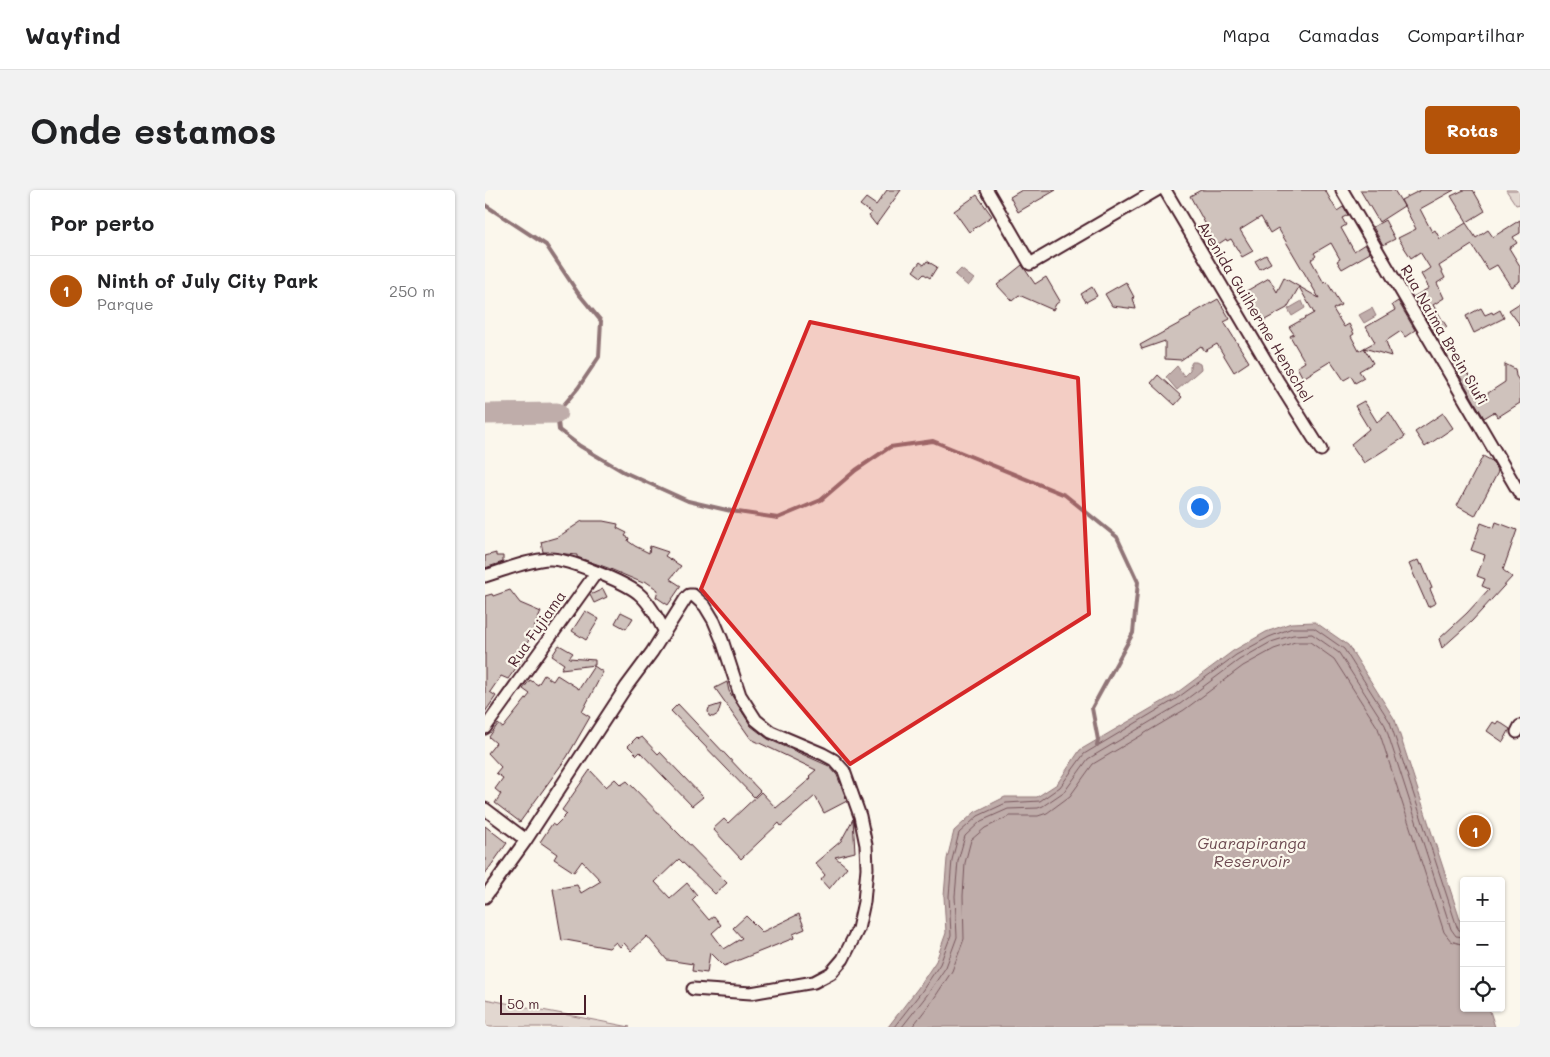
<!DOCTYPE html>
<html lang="pt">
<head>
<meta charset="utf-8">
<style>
	:root { --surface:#fff; --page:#f2f2f2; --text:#202124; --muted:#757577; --line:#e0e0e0; --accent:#b45309 }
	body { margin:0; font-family:Mali,sans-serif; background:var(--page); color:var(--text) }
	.controls { position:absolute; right:15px; bottom:15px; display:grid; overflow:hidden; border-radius:5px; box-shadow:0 1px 4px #0004 }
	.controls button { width:45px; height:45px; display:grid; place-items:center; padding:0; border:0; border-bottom:1px solid var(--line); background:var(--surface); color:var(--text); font:25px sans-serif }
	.scale { position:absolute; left:15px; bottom:12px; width:86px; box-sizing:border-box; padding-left:5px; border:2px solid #4a1f2b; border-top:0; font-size:14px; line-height:18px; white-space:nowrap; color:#4a1f2b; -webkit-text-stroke:4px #fbf7ec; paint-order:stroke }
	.you { position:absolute; left:714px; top:316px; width:18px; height:18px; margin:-12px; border:4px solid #fff; border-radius:50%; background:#1a73e8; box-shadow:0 0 0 8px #1a73e833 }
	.badge { display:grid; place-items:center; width:32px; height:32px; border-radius:50%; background:var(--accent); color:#fff; font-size:16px; font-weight:700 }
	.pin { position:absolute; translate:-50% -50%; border:2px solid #fff; box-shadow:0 1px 5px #0006 }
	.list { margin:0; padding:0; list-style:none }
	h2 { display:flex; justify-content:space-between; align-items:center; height:65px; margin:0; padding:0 20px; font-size:21px }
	h2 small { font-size:16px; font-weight:400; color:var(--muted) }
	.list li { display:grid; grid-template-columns:32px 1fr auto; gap:15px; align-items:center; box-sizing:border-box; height:70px; padding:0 20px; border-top:1px solid var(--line) }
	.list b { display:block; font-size:19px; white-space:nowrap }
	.list p { margin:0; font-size:16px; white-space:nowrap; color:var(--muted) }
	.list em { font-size:16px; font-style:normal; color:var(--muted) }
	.icon { flex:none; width:28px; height:28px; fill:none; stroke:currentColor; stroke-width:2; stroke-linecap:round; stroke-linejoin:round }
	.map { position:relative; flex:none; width:1035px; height:837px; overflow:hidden; border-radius:5px }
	header { display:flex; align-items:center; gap:30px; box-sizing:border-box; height:70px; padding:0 25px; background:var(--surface); border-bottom:1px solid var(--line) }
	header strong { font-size:24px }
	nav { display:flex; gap:28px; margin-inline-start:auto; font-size:18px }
	.intro { display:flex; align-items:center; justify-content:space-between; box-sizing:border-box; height:120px; padding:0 30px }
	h1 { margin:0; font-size:35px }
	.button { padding:12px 22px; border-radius:5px; background:var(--accent); color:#fff; font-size:18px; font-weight:700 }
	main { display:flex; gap:30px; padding:0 30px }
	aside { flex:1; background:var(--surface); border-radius:5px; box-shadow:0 1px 4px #0004 }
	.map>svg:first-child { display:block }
</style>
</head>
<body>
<header>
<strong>Wayfind</strong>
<nav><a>Mapa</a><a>Camadas</a><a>Compartilhar</a></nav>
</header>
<div class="intro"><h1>Onde estamos</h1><a class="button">Rotas</a></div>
<main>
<aside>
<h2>Por perto<small></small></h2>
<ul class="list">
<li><span class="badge">1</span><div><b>Ninth of July City Park</b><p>Parque</p></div><em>250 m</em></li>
</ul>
</aside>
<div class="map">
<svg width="1035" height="837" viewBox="0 0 1035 837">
	<rect width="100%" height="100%" fill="#fbf7ec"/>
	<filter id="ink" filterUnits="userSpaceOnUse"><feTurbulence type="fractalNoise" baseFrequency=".02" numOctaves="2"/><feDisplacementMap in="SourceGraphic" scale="10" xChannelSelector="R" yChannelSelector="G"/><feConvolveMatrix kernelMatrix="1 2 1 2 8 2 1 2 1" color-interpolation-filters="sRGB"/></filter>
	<g filter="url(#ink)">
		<path fill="#e2d7d0" stroke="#967b7e" d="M 1021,0 L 1035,0 L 1035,14 L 1031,15 Z
			M 0,809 L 145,837 L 0,837 Z"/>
		<path fill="#bfadaa" stroke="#907477" d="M 476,79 L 489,89 L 483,96 L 470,85 Z
			M 817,111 L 820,118 L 807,126 L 803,119 Z
			M 887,118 L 891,126 L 879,133 L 874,125 Z
			M 707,172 L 711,172 L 715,174 L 716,179 L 692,200 L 681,187 L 692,176 L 699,186 L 705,180 L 705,176 Z
			M 830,432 L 863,455 L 910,530 L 979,742 L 979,818 L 1004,818 L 1010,837 L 403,837 L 433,798 L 451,771 L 461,743 L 459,706 L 462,669 L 469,641 L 490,622 L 520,607 L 552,607 L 572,594 L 595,560 L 689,505 L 748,461 L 781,442 L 806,433 Z"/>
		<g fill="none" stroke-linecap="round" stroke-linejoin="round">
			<path stroke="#79585e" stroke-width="1" d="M 409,837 L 437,801 L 455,774 L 466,745 L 464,706 L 467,670 L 474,643 L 493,626 L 521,613 L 555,611 L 575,597 L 599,564 L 691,509 L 751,465 L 784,447 L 807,438 L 829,438 L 859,459 L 905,532 L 972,737 L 974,740 L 979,741
				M 417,837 L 442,805 L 461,777 L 472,747 L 470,706 L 473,671 L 480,646 L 496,631 L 523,619 L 553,618 L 558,616 L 580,601 L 603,569 L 695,514 L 754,470 L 786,452 L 808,445 L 827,444 L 854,463 L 900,535 L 966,739 L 971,746 L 979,747
				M 427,837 L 448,810 L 467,781 L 479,749 L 478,706 L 480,673 L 486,650 L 500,638 L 525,626 L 553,626 L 562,623 L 585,606 L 608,574 L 699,520 L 758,476 L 789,459 L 810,452 L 825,452 L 849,469 L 893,538 L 959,742 L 966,751 L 979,755"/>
			<path stroke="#907477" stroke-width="4" d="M 0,15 L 61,55 L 93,103 L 116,131 L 114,167 L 93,198 L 72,223 L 74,240 L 95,256 L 139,282 L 203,311 L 246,321 L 293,328 L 336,310 L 371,280 L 405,257 L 448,251 L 580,305 L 632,347 L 653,392 L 648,443 L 607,518 L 613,550 L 612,555"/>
			<path stroke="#bfadaa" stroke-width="21" d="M 0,224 L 72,223"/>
		</g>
		<path fill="#cfc2bc" stroke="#4a1f2b" d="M 402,0 L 416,0 L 391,35 L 384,26 L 386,23 L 375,15 L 381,8 L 391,15 Z
			M 537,0 L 571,0 L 533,22 L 525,7 Z
			M 716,0 L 840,0 L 852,21 L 858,17 L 863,25 L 857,28 L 861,35 L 856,38 L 869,61 L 880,54 L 885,63 L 857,79 L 852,71 L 855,69 L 846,53 L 829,63 L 831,66 L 826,70 L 839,93 L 842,92 L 856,115 L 848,119 L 859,137 L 864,134 L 869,144 L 866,146 L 874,161 L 879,158 L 888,173 L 874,181 L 879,188 L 870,193 L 866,186 L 859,190 L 846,171 L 818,188 L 812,177 L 820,172 L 805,146 L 809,144 L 804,137 L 829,123 L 814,97 L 802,118 L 778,131 L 771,117 L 768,119 L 758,103 L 784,88 L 792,102 L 799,88 L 834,108 L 793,38 L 785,43 L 776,27 L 755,40 L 768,61 L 757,67 L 746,49 L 742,51 L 741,49 L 732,55 L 705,6 Z
			M 875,0 L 909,0 L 919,16 L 894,32 Z
			M 936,0 L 969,0 L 935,19 L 947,42 L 950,40 L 955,49 L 981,33 L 991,48 L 1003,40 L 1008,47 L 1035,30 L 1035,43 L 1028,47 L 1032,53 L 1024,58 L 1035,76 L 1035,91 L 1026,97 L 1012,75 L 1003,80 L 987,55 L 954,76 L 960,88 L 952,93 L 959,108 L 948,115 L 962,137 L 950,144 L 928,107 L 944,98 L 936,84 L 945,78 L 935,62 L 926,68 L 913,48 L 931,39 L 916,10 Z
			M 979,0 L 988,0 L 1000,21 L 982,32 L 966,6 Z
			M 492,5 L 507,26 L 484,42 L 469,21 Z
			M 900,30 L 910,49 L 898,55 L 888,37 Z
			M 781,65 L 786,73 L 775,79 L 770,71 Z
			M 442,71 L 452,77 L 445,88 L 439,84 L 436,87 L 428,81 L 435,72 L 439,75 Z
			M 537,75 L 550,94 L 561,87 L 575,111 L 571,114 L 568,120 L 534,105 L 527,111 L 512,95 Z
			M 641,92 L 649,107 L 648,108 L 651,119 L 627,116 L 620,104 Z
			M 607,97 L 612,106 L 601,112 L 596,104 Z
			M 733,109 L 745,129 L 739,132 L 764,172 L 749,182 L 732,154 L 720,161 L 716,156 L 696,170 L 680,169 L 680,151 L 657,159 L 655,155 L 706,127 L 705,125 Z
			M 913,111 L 930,140 L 920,147 L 916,141 L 901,151 L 906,166 L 879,158 L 890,152 L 881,137 L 910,120 L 907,115 Z
			M 1035,113 L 1035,135 L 1024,120 Z
			M 996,118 L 1000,125 L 1007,122 L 1008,124 L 1015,120 L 1019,128 L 989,143 L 981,126 Z
			M 975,172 L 997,207 L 1020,192 L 1020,174 L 1030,179 L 1031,186 L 1035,192 L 1035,213 L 1013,227 L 1009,222 L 999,228 L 969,176 Z
			M 673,185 L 697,207 L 690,215 L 666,193 Z
			M 879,211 L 892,232 L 904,222 L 920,247 L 879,273 L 866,254 L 884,239 L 870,216 Z
			M 958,223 L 968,238 L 940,257 L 930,242 Z
			M 998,266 L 1007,271 L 1013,282 L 990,326 L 972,316 Z
			M 97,331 L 118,331 L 133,334 L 132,338 L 142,343 L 140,346 L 144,348 L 143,351 L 150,356 L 164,363 L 165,356 L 183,362 L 180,366 L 196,376 L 185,389 L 196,396 L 183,415 L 171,407 L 173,400 L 160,391 L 158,393 L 123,378 L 92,367 L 92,365 L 58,362 L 56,352 L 73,347 Z
			M 1011,332 L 1032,340 L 1018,380 L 1027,387 L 987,431 L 957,458 L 954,449 L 982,423 L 1004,399 L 997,396 L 1000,389 L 992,386 L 1000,365 L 986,360 L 996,333 L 1009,338 Z
			M 11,363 L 11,366 L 18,366 L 18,372 L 0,378 L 0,366 Z
			M 933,370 L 935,375 L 937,374 L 947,398 L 945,399 L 951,413 L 943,417 L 924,374 Z
			M 118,399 L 122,407 L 109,413 L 105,405 Z
			M 25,400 L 35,413 L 56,422 L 42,454 L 44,455 L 40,462 L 42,463 L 23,489 L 16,486 L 5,502 L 11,506 L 0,522 L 0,406 L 7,404 L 8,406 Z
			M 100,421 L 114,429 L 101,450 L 87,441 Z
			M 136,422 L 148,428 L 141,439 L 130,433 Z
			M 74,455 L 88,463 L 84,468 L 110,470 L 110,475 L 76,479 L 79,474 L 67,466 Z
			M 109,476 L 118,482 L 97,522 L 105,527 L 82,567 L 35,632 L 10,613 L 16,604 L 10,599 L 18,588 L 11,583 L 16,577 L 3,563 L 11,553 L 4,547 L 13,534 L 18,538 L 45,504 L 38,499 L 45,490 L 53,495 L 59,485 L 68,491 L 72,485 L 94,499 Z
			M 242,492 L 244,501 L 266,536 L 283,549 L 344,576 L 352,585 L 362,611 L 339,623 L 330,606 L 296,636 L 294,633 L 256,669 L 228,639 L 239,629 L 243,633 L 276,602 L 291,618 L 326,588 L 324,586 L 331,580 L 266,549 L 230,498 Z
			M 193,514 L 275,601 L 269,607 L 186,521 Z
			M 236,514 L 233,524 L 228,527 L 224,526 L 223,521 L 224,518 Z
			M 1013,531 L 1025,539 L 1018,552 L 1002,541 L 1008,532 L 1011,534 Z
			M 152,547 L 154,549 L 157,547 L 173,564 L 175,562 L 218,607 L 207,616 L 155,562 L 152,565 L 143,556 Z
			M 105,580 L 121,597 L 130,589 L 136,595 L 142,591 L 242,693 L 230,704 L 194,669 L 170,692 L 185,708 L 202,693 L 212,705 L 207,710 L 224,730 L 229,726 L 236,735 L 227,743 L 239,759 L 257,748 L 248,738 L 261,726 L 277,742 L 314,724 L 320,739 L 308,744 L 309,748 L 239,776 L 225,762 L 222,783 L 207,781 L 208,774 L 182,770 L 162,746 L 146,761 L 139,753 L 135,757 L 131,752 L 124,758 L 81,750 L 77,751 L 68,699 L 92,695 L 96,703 L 116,691 L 97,671 L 89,682 L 69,669 L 72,664 L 55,652 L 67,634 L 70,636 L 82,624 L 77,620 Z
			M 368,629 L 370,662 L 350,667 L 362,677 L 344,699 L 336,690 L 340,685 L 330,673 L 356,651 Z
			M 0,636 L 22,653 L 0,684 Z"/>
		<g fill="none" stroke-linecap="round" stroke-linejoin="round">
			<g stroke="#4a1f2b" stroke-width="15">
				<path id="minor" d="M 502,0 L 545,74 L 672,0
					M 680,0 L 794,193 L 836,260
					M 857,0 L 1035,304
					M 0,386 C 20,380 43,370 64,369 C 82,368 139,392 153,403 C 165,413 173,429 180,442
					M 0,538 L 111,383
					M 1032,542 L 1035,536
					M 0,619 L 41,650
					M 0,707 L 41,650 L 141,497 L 167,462 L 201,408 L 204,405 L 208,405 L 220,416 L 229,431 L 237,450 L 255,505 L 271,530 L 286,542 L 338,564 L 349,570 L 359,581 L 375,626 L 381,655 L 382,678 L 379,712 L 373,739 L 358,769 L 346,783 L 329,792 L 266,803 L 208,799"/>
			</g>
			<use href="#minor" stroke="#fbf7ec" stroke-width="11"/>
		</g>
	</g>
	<path fill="#d62828" fill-opacity="0.2" stroke="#d62828" stroke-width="4" stroke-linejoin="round" d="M 325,132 L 593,188 L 604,424 L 365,574 L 216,399 Z"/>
	<g text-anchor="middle" stroke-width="4.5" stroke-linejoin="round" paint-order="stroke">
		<g font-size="15" fill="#4a1f2b" stroke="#fbf7ec">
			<text transform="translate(770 122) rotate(59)" y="5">Avenida Guilherme Henschel</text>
			<text transform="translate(959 145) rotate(60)" y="5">Rua Naima Brein Siufi</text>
			<text transform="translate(52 439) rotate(-55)" y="5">Rua Fujiama</text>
		</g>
		<g font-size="16" font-style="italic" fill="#6d4a51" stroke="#fbf7ec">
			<text x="767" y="659">Guarapiranga<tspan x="767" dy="18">Reservoir</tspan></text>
		</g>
	</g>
</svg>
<div class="controls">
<button>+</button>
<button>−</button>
<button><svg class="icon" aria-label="locate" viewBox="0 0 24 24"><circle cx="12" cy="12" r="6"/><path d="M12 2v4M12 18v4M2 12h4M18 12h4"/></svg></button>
</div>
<div class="scale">50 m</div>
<div class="you"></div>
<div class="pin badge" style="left:990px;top:641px">1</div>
</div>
</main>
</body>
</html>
